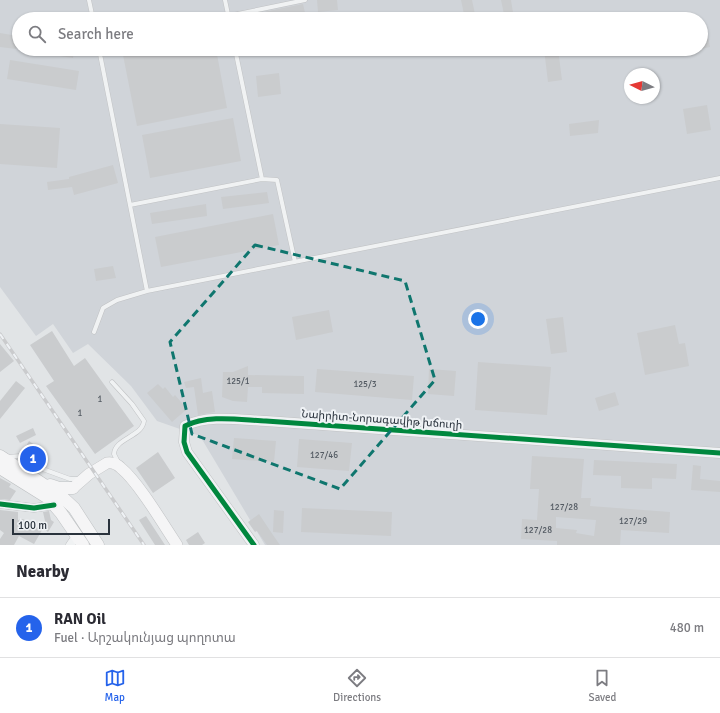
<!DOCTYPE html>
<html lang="en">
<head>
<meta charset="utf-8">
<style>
	:root { --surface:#fff; --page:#f2f2f3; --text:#2b2b33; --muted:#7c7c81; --line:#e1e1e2; --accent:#2563eb }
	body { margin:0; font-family:Signika,"Noto Sans Armenian",sans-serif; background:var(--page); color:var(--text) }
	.compass { position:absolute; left:624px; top:68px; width:36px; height:36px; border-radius:50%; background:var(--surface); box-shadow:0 1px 3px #0004; rotate:276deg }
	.scale { position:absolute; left:12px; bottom:10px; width:98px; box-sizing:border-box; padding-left:4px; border:2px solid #2a333d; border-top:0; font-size:11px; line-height:14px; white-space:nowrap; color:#2a333d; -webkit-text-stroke:3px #eff2f5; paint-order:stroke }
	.you { position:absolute; left:478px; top:319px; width:14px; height:14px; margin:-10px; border:3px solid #fff; border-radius:50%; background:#1a73e8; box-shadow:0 0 0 6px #1a73e833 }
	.badge { display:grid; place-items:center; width:26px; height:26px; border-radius:50%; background:var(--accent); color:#fff; font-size:13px; font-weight:700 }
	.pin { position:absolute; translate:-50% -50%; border:2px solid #fff; box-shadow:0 1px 4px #0006 }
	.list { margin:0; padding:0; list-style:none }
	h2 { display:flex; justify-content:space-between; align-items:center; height:52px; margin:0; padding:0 16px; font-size:17px }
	h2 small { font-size:13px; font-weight:400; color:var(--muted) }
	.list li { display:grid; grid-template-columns:26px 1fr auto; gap:12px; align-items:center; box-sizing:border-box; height:60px; padding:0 16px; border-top:1px solid var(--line) }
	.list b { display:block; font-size:15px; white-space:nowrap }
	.list p { margin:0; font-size:13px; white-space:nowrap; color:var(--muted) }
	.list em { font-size:13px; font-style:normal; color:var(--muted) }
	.icon { flex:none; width:22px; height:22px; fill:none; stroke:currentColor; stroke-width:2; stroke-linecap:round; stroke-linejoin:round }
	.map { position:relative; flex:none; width:720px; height:545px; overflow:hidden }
	.search { position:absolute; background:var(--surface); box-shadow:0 1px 3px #0004; left:12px; right:12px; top:12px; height:44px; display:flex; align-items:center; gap:10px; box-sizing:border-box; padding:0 14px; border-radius:22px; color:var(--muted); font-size:15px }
	.sheet { height:112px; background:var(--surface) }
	nav { display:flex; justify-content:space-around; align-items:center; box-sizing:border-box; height:56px; border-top:1px solid var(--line); background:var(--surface); font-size:11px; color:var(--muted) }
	nav a { display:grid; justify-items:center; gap:2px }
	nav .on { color:var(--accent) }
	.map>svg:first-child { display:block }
</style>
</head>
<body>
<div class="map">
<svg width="720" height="545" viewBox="0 0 720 545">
	<rect width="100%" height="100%" fill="#e1e4e6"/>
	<path fill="#d0d4d9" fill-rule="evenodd" d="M 0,0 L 720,0 L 720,545 L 265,545 L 200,436 L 157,421 L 131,386 L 88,344 L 73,353 L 53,324 L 36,336 L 0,287 ZM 19,19 L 701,19 L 701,49 L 19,49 ZM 630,74 L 654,74 L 654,98 L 630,98 Z"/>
	<path fill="#caccce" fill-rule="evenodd" d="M 317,0 L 337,0 L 338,10 L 318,12 Z
		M 461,0 L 472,0 L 476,19 L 465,19 Z
		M 501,0 L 511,0 L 514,19 L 505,19 Z
		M 303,4 L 306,17 L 253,19 L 258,13 Z
		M 0,33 L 18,36 L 16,49 L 0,47 Z
		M 708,36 L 710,47 L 701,49 L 701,37 Z
		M 54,49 L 74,49 L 73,58 L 53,55 Z
		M 151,49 L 216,49 L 227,108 L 137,126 L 123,55 Z
		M 544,49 L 558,49 L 562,80 L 548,82 Z
		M 10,60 L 79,71 L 76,90 L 7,79 Z
		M 279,73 L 281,94 L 258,97 L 256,76 Z
		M 707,105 L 711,130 L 687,134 L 683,109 Z
		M 233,118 L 241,161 L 150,178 L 142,135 Z
		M 599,120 L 598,133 L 570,136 L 569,124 Z
		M 0,124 L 60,128 L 57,168 L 0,164 Z
		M 113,165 L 118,183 L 74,195 L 72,187 L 48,190 L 47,182 L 69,179 L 69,177 Z
		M 267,192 L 269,203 L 223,209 L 221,197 Z
		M 206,204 L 207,216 L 152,224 L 150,213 Z
		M 273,214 L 279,245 L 161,267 L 155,237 Z
		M 113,266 L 116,278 L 96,281 L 94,269 Z
		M 329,310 L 333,332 L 296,340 L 292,317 Z
		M 563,317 L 567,352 L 551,354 L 546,319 Z
		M 675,325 L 679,344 L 685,343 L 689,366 L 645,375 L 637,333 Z
		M 52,331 L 74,366 L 85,358 L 134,426 L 95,454 L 46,386 L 54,381 L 30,345 Z
		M 0,344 L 14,361 L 0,372 Z
		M 478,362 L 551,367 L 547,415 L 475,410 Z
		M 248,366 L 248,375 L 304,376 L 304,394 L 262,393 L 262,387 L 248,387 L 247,402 L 233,401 L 222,397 L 223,372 L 233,372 Z
		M 317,369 L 414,376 L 412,400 L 315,392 Z
		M 429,369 L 456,371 L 454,396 L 428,394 Z
		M 201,378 L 203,393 L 212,391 L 215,412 L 198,415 L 194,387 L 186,388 L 184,382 Z
		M 16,381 L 25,388 L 0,419 L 0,401 Z
		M 158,384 L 163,389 L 165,387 L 173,397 L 175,395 L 187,409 L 172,422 L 147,393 Z
		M 615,392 L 619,405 L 599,411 L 595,398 Z
		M 33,428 L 36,435 L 20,443 L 16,436 Z
		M 234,438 L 276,441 L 274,462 L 232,459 Z
		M 299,439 L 352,443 L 349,471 L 297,467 Z
		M 29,441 L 46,453 L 42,459 L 43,465 L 39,465 L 36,468 L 23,459 L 24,455 L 22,453 Z
		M 158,452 L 175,478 L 153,493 L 136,468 Z
		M 532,456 L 584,459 L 581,498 L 591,498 L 590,506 L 670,512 L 669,533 L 621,530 L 620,545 L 557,545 L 557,541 L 521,539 L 522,519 L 537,520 L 539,489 L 530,489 ZM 556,517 L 596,520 L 594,536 L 576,533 L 577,530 L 556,528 Z
		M 594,460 L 677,464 L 676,479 L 652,478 L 652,489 L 621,488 L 621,476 L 593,475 Z
		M 693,465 L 701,466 L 700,479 L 720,481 L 720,492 L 691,490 Z
		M 0,478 L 11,484 L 9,487 L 16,491 L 10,500 L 0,499 Z
		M 302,508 L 392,512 L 391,536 L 301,532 Z
		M 0,510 L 18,512 L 18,520 L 23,519 L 42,530 L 34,544 L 19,536 L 14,545 L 0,545 L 0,539 L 4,533 L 0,530 Z
		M 274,510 L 284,511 L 283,533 L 273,532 Z
		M 49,511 L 51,520 L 54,522 L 48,532 L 41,527 L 45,521 L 43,512 Z
		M 259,514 L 273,535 L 280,545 L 267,545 L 257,531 L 255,532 L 248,522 Z
		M 146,516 L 165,545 L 155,545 L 139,520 Z
		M 198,532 L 205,543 L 202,545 L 189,545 L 186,540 Z"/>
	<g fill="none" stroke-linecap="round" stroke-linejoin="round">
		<g stroke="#c0c2c4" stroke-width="5">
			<path id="service" d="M 89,0 L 93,19
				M 225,0 L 229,19
				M 228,16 L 305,0
				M 99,49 L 147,291
				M 235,49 L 262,179
				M 130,205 L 262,179 L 277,180 L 295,262
				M 94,332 L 103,308 L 117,300 L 147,291 L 720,178
				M 112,382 L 132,404 L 144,421 C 142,437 115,438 114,454 L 118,462
				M 6,457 L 21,456
				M 40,468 L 70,479 L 78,479"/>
		</g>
		<g stroke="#c0c2c4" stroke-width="9">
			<path id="minor" d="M 0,504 L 34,508 L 54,505
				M 70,545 L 77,535"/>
		</g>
		<g stroke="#c0c2c4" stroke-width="11">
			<path id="tertiary" d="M 254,545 L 187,452 L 184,442 L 185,426 C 208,414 241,420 266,421 L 720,453"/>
		</g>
		<g stroke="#c0c2c4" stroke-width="12">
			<path id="secondary" d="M 73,488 L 89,474 L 107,463 C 113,462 117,464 121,468 C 139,483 163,524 177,545"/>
		</g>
		<g stroke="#bec1c3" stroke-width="13">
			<path id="primary" d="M 0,456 L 61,496 L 74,508 L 98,545
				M 0,468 L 48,498 L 61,513 L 83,545
				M 50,485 L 59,488 L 73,488"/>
		</g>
		<use href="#service" stroke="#f0f2f3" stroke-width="4"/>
		<use href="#minor" stroke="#f0f2f3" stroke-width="8"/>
		<use href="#tertiary" stroke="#f0f2f3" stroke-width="10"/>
		<use href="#secondary" stroke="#f5f5f6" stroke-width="11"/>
		<use href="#primary" stroke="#f5f5f6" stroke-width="12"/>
		<g stroke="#cacbcd" stroke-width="3.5">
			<path id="rail" d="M 0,334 L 144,545"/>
		</g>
		<use href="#rail" stroke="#eff2f5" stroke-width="2" stroke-dasharray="6" stroke-linecap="butt"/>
		<g stroke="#eff2f5" stroke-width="8">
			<path id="cycleway" d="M 0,504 L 34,508 L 54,505
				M 254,545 L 187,452 L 184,442 L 185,426 C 208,414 241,420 266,421 L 720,453"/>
		</g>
		<use href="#cycleway" stroke="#00873e" stroke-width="5"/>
	</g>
	<path fill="none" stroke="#0f766e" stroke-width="3" stroke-dasharray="8 5" stroke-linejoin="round" d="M 255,245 L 405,281 L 435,380 L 340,489 L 192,434 L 170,342 Z"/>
	<g text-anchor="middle" stroke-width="4" stroke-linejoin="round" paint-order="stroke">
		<g font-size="9" fill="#535a62">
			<text x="238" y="384">125/1</text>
			<text x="365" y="387">125/3</text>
			<text x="100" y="402">1</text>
			<text x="80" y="416">1</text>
			<text x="324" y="458">127/46</text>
			<text x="564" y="510">127/28</text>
			<text x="633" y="524">127/29</text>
			<text x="538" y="533">127/28</text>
		</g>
		<g font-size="11" fill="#2a333d" stroke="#eff2f5">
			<text transform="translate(382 419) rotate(4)" y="4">Նաիրիտ-Նորագավիթ խճուղի</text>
		</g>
	</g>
</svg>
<svg class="compass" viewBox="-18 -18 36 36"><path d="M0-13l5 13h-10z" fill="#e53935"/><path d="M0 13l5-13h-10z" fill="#7c7c81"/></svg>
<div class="scale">100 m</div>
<div class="you"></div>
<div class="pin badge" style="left:33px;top:459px">1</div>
<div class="search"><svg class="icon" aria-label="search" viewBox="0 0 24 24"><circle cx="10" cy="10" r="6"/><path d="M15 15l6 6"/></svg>Search here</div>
</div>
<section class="sheet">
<h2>Nearby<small></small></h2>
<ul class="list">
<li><span class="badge">1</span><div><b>RAN Oil</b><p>Fuel · Արշակունյաց պողոտա</p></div><em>480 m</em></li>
</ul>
</section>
<nav>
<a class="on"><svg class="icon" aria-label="map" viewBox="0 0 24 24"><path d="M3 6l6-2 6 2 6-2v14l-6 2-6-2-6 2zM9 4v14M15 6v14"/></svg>Map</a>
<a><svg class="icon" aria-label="directions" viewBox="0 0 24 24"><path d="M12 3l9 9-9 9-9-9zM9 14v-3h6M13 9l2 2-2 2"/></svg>Directions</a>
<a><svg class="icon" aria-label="saved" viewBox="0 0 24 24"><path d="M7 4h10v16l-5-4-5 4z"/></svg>Saved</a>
</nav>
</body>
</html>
